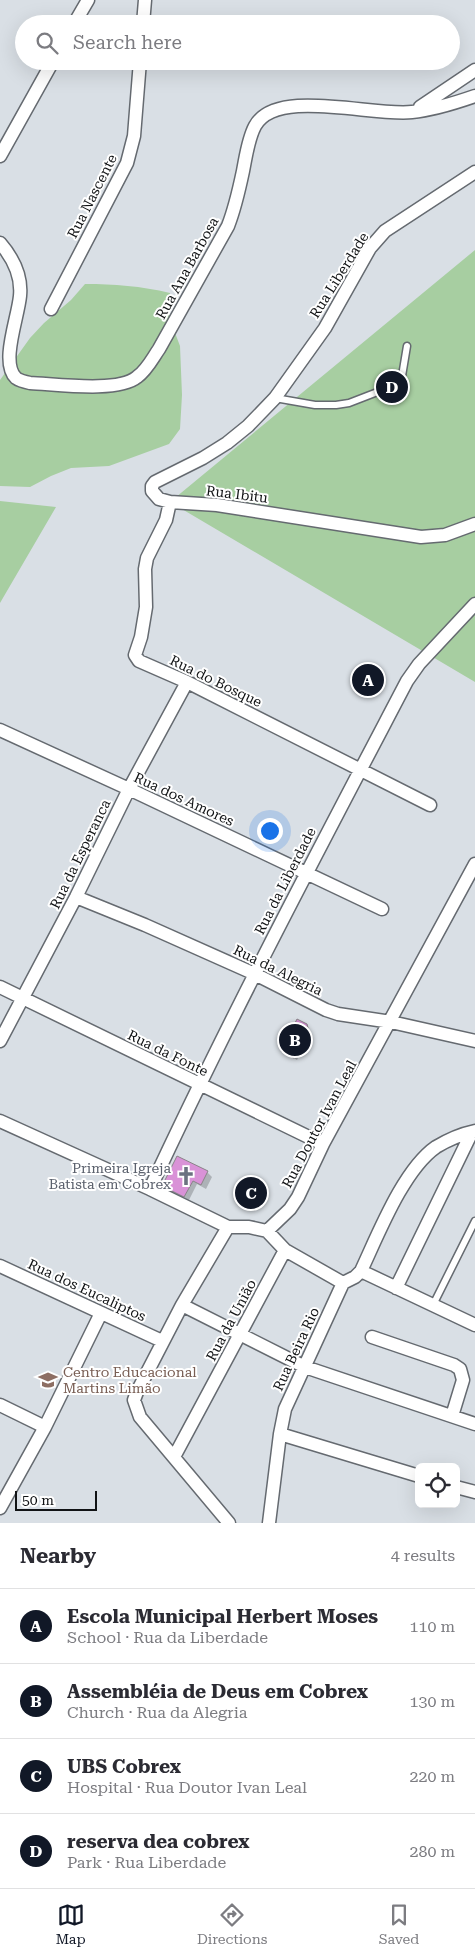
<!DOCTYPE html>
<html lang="en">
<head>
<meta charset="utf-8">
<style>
	:root { --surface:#fff; --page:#f2f2f3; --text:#2b2b33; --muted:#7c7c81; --line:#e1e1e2; --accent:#111827 }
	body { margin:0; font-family:"Roboto Serif",serif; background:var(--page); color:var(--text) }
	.controls { position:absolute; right:15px; bottom:15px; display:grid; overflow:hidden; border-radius:8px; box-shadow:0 5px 20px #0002 }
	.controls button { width:45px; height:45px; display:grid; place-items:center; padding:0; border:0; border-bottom:1px solid var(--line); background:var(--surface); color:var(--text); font:25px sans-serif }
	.scale { position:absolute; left:15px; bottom:12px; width:82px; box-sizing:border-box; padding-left:5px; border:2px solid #111315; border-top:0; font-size:14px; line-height:18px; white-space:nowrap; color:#111315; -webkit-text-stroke:4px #fff; paint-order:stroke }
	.you { position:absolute; left:269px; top:830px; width:18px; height:18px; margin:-12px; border:4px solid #fff; border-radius:50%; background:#1a73e8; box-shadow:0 0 0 8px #1a73e833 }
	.badge { display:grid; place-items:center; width:32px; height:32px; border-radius:50%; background:var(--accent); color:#fff; font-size:16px; font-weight:700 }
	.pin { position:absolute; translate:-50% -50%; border:2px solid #fff; box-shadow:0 1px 5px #0006 }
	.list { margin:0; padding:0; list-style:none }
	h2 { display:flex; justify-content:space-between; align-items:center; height:65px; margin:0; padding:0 20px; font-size:21px }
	h2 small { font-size:16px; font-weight:400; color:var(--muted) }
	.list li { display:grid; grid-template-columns:32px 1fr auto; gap:15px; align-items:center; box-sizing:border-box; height:75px; padding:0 20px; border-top:1px solid var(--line) }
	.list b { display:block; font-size:19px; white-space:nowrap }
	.list p { margin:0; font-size:16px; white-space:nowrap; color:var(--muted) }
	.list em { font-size:16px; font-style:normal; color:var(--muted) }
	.icon { flex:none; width:28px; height:28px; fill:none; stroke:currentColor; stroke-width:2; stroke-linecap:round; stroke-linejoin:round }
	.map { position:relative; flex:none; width:475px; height:1523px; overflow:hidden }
	.search { position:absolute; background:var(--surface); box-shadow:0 5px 20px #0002; left:15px; right:15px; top:15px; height:55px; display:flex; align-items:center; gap:12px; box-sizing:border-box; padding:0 18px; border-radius:28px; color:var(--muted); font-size:19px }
	.sheet { height:365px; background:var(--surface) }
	nav { display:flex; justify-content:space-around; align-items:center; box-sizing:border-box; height:70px; border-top:1px solid var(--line); background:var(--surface); font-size:14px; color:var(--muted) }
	nav a { display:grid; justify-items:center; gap:2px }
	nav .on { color:var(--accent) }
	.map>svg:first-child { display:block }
</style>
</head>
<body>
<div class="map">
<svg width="475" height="1523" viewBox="0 0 475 1523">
	<rect width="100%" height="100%" fill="#d9dfe5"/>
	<path fill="#a7cea1" d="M 475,250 L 475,682 L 170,502 Z
		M 85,284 C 114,284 141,286 170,293 L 169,317 L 180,346 L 182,395 L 180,429 L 169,444 L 109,466 L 71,468 L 51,476 L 30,487 L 0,486 L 0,380 L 30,338 L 44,323 L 71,300 Z
		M 0,501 L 56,507 L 0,603 Z"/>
	<path fill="#0003" d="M 306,1025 L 311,1032 L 297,1060 L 282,1051 Z
		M 207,1172 L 212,1177 L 206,1189 L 197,1184 L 189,1200 L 168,1190 L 163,1185 Z"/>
	<path fill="#d992d7" stroke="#8a8489" d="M 297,1019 L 307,1024 L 308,1028 L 294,1058 L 281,1051 Z
		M 177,1156 L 208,1171 L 201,1185 L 193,1181 L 184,1197 L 162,1186 Z"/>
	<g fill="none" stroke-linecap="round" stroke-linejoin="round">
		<g stroke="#656a70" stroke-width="9">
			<path id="service" d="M 275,398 L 315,405 L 336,405 L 349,403 L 393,386 L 402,376 L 407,346
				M 433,1305 L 475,1221"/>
		</g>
		<g stroke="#656a70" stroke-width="15">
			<path id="minor" d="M 74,24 L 88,0
				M 143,24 L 145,0
				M 420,107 L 475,70
				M 0,156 L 53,61
				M 475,172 L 385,231 L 370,248 L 325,328 L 275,398 L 248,426 L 227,443 L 203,458 L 155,482 L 152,486 L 152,491 L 159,499 L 170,502 L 217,505 L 421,537 L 445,535 L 475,524
				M 0,243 C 13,258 22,276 20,296 C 18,318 0,363 16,378 C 20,381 25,382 30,383 C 56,384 118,393 137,377 C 147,370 152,359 159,349 L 228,226 C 235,208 239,190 243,171 C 246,156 248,139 255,126 C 276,87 374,117 412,112 C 433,110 455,103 475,96
				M 51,309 L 127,163 L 134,136 L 140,61
				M 170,502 L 166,520 L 147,558 L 145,569 L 146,607 L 141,637 L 135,655 L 139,661 L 187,682 L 430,805
				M 0,730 L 129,789 L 382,909
				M 76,897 L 145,925 L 255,974 L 326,1010 L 338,1014 L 391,1022 L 475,1041
				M 0,987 L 323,1144
				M 0,1041 L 76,897 L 129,789 L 187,682
				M 0,1121 L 150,1189 L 228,1227 L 249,1227 L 267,1231 L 285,1250 L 343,1283
				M 150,1189 C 230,1017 319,849 407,681 L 419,664 L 475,604
				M 228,1227 L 182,1305 L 137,1392 L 134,1400 L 140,1417 L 229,1523
				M 267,1231 L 290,1209 L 298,1197 L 323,1144 L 475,864
				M 0,1266 L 162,1341
				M 361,1271 L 475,1325
				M 343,1283 L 355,1277 L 361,1271 C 378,1235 403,1170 436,1147 C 449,1139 461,1134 475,1131
				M 396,1288 L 472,1132
				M 182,1305 L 305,1367 L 475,1424
				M 372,1337 L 454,1365 L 460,1369 L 463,1380 L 452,1416
				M 0,1405 L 45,1427
				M 280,1434 L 419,1476
				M 174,1457 L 285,1250
				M 456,1487 L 475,1492
				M 0,1508 L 45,1427 L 101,1313
				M 269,1523 L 280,1434 L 285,1409 L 343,1283"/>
		</g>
		<use href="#service" stroke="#fff" stroke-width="6"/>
		<use href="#minor" stroke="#fff" stroke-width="12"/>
	</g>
	<defs>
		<g id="church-bare" transform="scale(1.5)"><path d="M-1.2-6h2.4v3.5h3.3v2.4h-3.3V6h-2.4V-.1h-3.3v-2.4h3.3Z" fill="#6b7280" stroke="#fff" stroke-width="2.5" paint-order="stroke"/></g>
		<g id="school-bare" transform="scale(1.5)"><path d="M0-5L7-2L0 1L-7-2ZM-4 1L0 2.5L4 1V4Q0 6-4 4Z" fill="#8d6e63" stroke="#fff" stroke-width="2.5" paint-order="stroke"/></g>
	</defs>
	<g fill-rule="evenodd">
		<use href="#church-bare" x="186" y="1176"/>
		<use href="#school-bare" x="48" y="1380"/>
	</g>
	<g text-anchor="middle" stroke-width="4" stroke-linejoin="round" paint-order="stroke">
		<g font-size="14" fill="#111315" stroke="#fff">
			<text transform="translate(92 196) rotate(-63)" y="5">Rua Nascente</text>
			<text transform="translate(187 268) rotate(-61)" y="5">Rua Ana Barbosa</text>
			<text transform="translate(339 275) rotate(-58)" y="5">Rua Liberdade</text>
			<text transform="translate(237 494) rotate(7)" y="5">Rua Ibitu</text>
			<text transform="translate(216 681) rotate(26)" y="5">Rua do Bosque</text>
			<text transform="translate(184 799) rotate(25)" y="5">Rua dos Amores</text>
			<text transform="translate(80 854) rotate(-64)" y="5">Rua da Esperanca</text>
			<text transform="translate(285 881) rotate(-63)" y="5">Rua da Liberdade</text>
			<text transform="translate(278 970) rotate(26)" y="5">Rua da Alegria</text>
			<text transform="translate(168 1053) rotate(26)" y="5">Rua da Fonte</text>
			<text transform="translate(319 1124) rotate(-62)" y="5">Rua Doutor Ivan Leal</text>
			<text transform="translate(87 1290) rotate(25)" y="5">Rua dos Eucaliptos</text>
			<text transform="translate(231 1320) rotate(-62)" y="5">Rua da União</text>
			<text transform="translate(296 1349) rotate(-65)" y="5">Rua Beira Rio</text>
		</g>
		<g font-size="14" fill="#5b616d" stroke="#fff" text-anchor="end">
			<text x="171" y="1173">Primeira Igreja<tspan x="171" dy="16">Batista em Cobrex</tspan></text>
		</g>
		<g font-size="14" fill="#785e54" stroke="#fff" text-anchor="start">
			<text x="63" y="1377">Centro Educacional<tspan x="63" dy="16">Martins Limão</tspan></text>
		</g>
	</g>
</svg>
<div class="controls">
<button><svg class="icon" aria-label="locate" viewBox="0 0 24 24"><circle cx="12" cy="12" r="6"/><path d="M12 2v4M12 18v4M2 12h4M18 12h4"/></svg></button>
</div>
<div class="scale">50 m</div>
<div class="you"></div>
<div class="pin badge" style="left:368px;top:680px">A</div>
<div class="pin badge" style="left:295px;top:1040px">B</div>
<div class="pin badge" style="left:251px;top:1193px">C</div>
<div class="pin badge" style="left:392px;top:387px">D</div>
<div class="search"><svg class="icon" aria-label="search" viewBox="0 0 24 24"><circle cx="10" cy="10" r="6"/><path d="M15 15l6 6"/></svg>Search here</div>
</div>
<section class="sheet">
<h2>Nearby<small>4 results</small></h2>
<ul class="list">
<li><span class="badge">A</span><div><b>Escola Municipal Herbert Moses</b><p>School · Rua da Liberdade</p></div><em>110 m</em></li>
<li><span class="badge">B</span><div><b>Assembléia de Deus em Cobrex</b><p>Church · Rua da Alegria</p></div><em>130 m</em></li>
<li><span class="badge">C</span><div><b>UBS Cobrex</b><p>Hospital · Rua Doutor Ivan Leal</p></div><em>220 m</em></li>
<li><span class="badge">D</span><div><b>reserva dea cobrex</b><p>Park · Rua Liberdade</p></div><em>280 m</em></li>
</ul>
</section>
<nav>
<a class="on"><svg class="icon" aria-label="map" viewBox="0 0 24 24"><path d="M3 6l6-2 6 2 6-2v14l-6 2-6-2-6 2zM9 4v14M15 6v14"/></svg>Map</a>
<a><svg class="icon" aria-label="directions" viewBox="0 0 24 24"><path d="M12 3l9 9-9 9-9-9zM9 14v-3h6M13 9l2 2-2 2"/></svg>Directions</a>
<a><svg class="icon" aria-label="saved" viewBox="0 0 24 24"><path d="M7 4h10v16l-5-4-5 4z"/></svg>Saved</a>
</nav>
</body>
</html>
